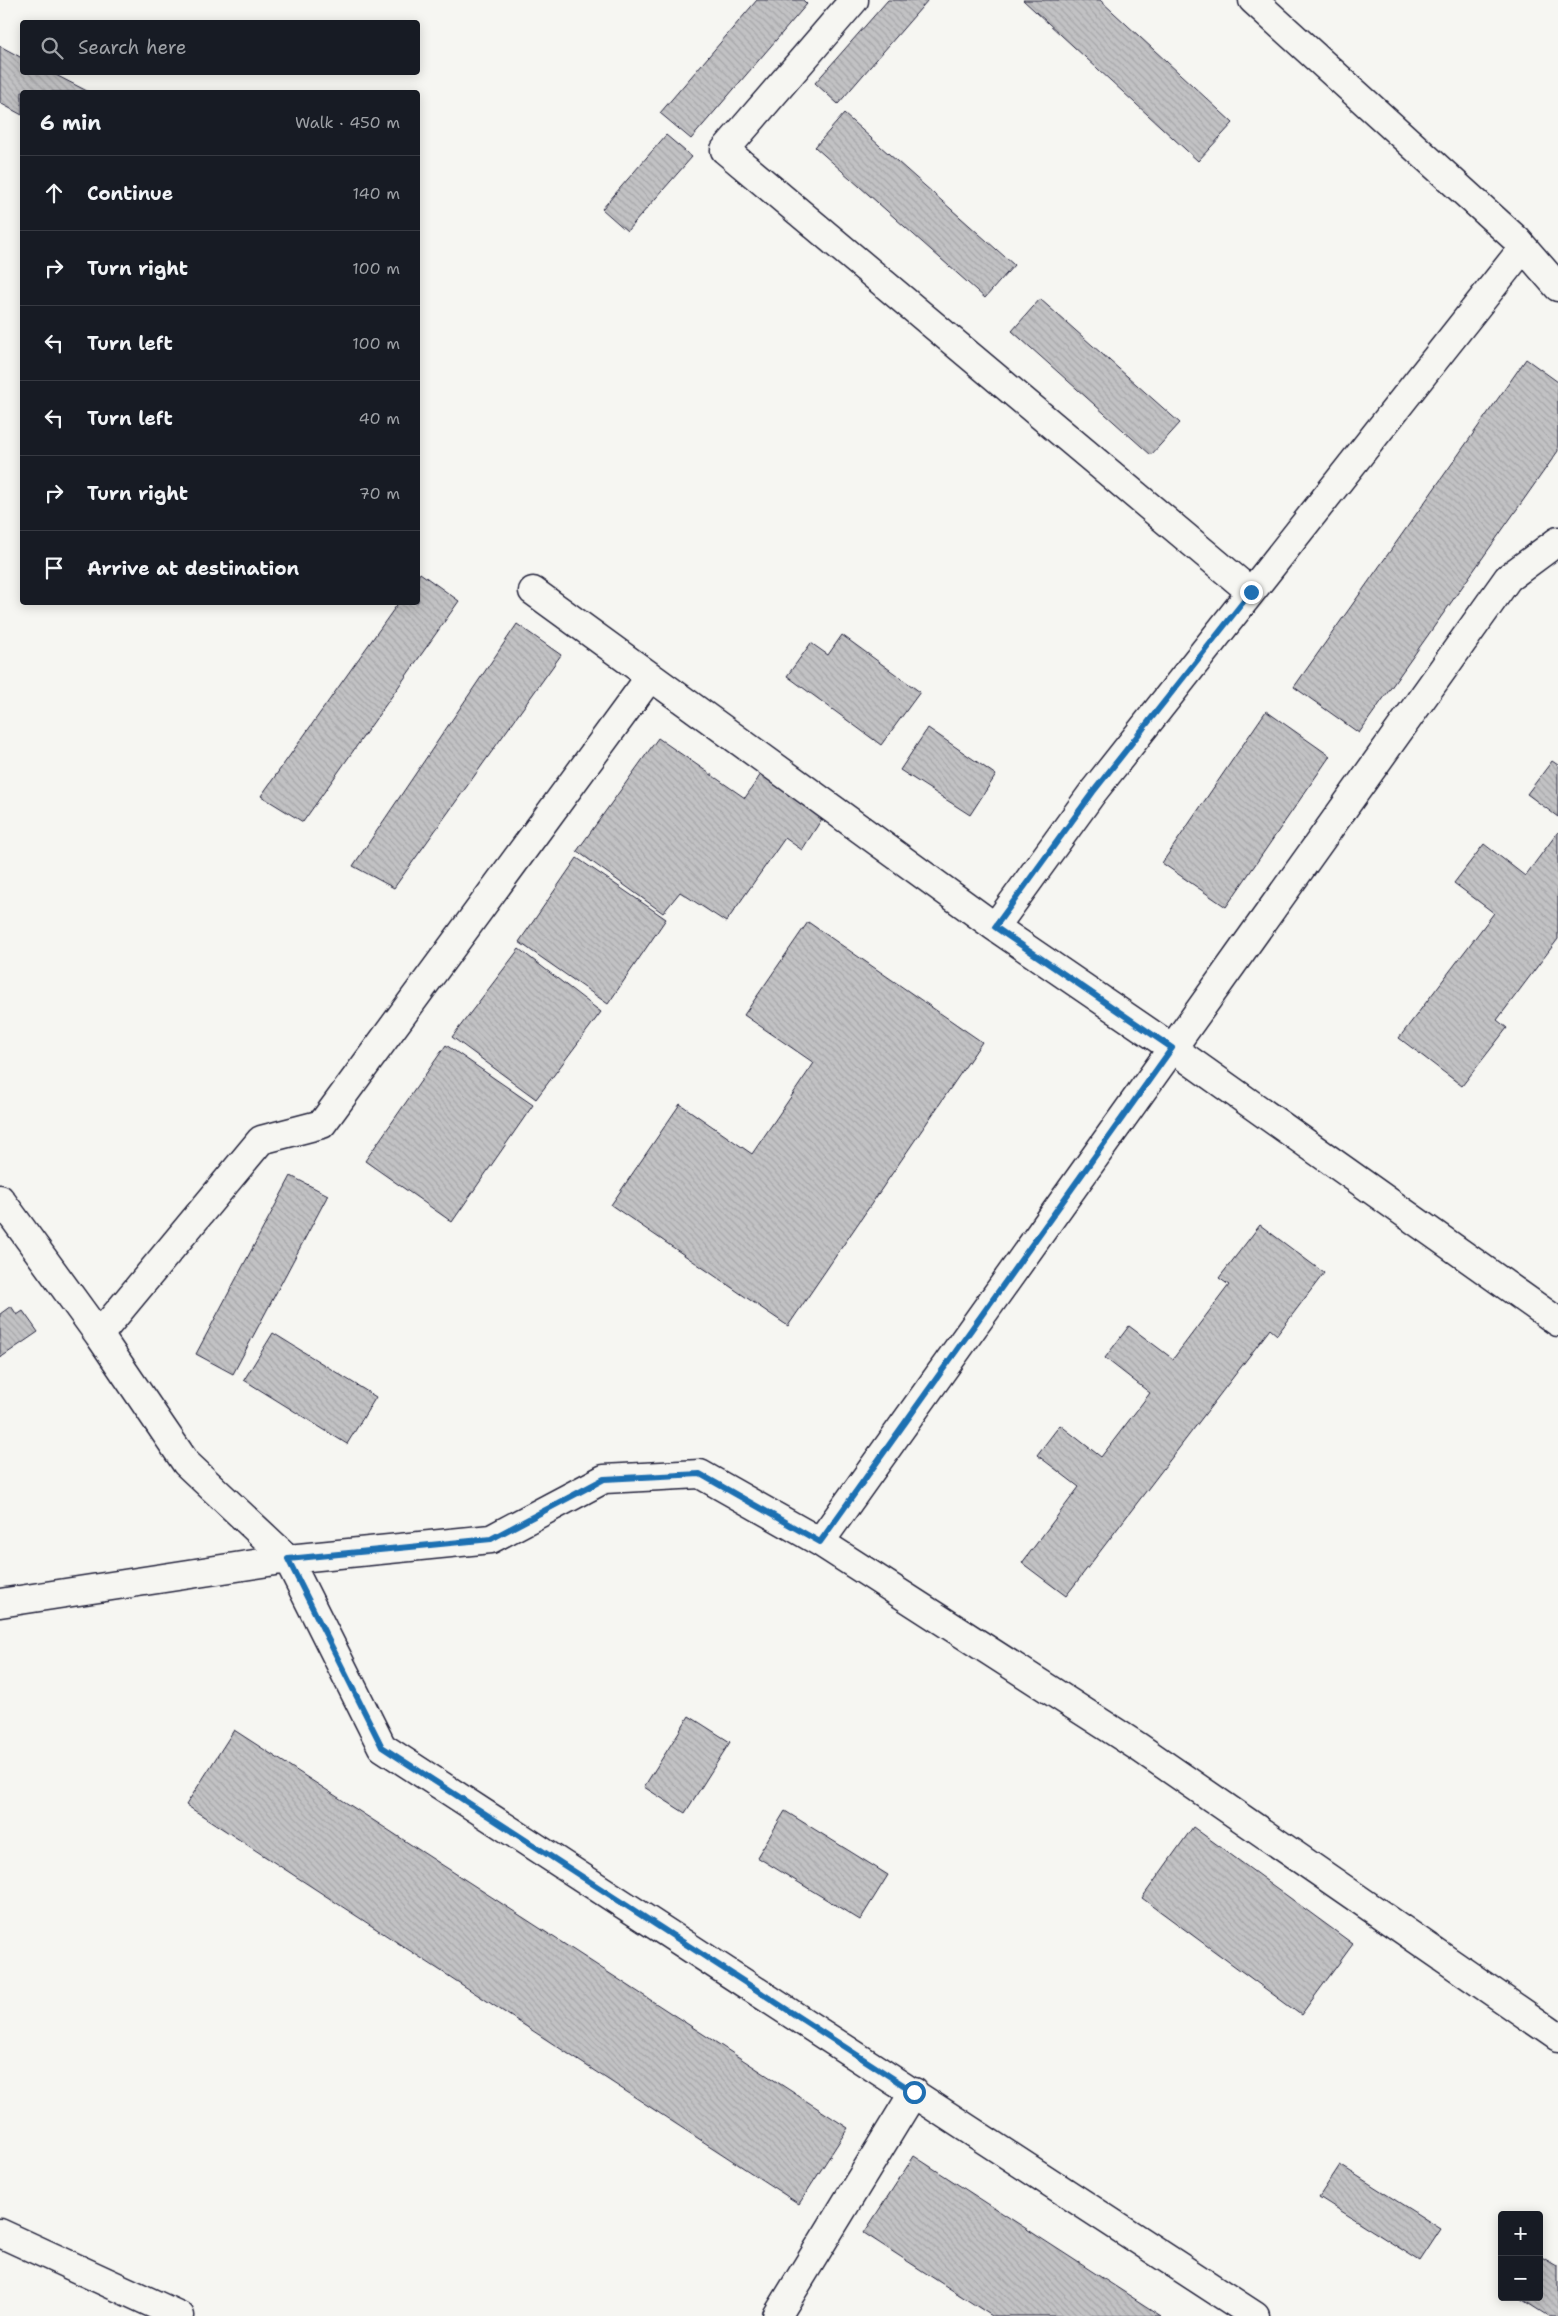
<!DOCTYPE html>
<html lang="en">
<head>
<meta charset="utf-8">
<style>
	:root { --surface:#171b24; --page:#242831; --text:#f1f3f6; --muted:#9ea1a6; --line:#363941 }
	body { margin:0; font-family:"Shantell Sans",sans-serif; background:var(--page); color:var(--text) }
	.controls { position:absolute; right:15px; bottom:15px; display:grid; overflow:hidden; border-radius:5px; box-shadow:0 2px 12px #0003 }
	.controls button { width:45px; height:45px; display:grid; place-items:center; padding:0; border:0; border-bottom:1px solid var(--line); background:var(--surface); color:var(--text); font:25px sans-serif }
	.stop { position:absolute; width:15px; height:15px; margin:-11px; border:4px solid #1f6fb2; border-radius:50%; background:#fff }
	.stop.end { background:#1f6fb2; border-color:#fff; box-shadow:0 1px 5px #0008 }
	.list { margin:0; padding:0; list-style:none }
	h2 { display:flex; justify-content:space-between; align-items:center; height:65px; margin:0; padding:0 20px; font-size:21px }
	h2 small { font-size:16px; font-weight:400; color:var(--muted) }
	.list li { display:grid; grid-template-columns:32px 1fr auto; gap:15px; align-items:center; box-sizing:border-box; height:75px; padding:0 20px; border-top:1px solid var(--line) }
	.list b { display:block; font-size:19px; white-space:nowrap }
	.list em { font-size:16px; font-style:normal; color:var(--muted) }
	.icon { flex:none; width:28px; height:28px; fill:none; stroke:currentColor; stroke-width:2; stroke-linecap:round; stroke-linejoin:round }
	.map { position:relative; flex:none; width:1558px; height:2316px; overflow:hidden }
	.search { position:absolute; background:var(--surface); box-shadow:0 2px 12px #0003; left:20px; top:20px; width:400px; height:55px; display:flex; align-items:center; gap:12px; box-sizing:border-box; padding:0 18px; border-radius:5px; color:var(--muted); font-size:19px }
	.panel { position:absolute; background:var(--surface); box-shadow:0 2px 12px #0003; left:20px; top:90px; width:400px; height:515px; border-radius:5px }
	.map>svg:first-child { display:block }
</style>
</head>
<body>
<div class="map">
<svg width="1558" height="2316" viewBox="0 0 1558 2316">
	<defs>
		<pattern id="building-back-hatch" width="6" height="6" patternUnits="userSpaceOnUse" patternTransform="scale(1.25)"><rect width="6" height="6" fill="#c2c2c4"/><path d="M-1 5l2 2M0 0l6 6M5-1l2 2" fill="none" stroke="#a6a6a9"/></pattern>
	</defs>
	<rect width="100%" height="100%" fill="#f6f6f2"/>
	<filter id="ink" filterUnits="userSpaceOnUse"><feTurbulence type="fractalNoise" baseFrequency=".02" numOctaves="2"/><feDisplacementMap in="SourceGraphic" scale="10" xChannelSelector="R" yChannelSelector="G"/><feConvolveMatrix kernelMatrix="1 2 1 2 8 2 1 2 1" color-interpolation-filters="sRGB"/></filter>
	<g filter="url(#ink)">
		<path fill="url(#building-back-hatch)" stroke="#22223b" d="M 757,0 L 803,0 L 807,4 L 691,139 L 660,113 Z
			M 888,0 L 928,0 L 838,104 L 815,83 Z
			M 1023,0 L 1100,0 L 1233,123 L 1198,161 Z
			M 0,46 L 22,58 L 22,72 L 50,72 L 89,92 L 22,92 L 22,115 L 0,103 Z
			M 844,114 L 1014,265 L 985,298 L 815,147 Z
			M 666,135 L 692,157 L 627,231 L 602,209 Z
			M 1040,299 L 1180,423 L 1151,455 L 1012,331 Z
			M 1526,359 L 1558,382 L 1558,451 L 1359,733 L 1294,687 Z
			M 420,573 L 459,601 L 303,822 L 261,796 L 399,602 L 418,602 L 418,577 Z
			M 517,624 L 561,655 L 394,888 L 353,866 Z
			M 842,635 L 920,692 L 881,745 L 787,676 L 811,643 L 828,655 Z
			M 1266,711 L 1330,756 L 1226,907 L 1162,863 Z
			M 928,728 L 996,775 L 970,815 L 900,770 Z
			M 658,738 L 745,798 L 763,771 L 825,814 L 802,850 L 785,838 L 726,922 L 680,892 L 663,913 L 577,851 Z
			M 1552,761 L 1558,765 L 1558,817 L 1527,794 Z
			M 1558,832 L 1558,939 L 1497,1020 L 1507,1028 L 1462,1086 L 1399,1038 L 1494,913 L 1454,883 L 1484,844 L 1525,876 Z
			M 577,858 L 666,919 L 608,1004 L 519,942 Z
			M 808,922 L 982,1042 L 788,1326 L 611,1205 L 680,1104 L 752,1154 L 814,1063 L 744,1015 Z
			M 519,949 L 601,1012 L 536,1099 L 452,1037 Z
			M 446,1045 L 533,1105 L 452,1222 L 365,1161 Z
			M 291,1176 L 328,1195 L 233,1374 L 196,1354 Z
			M 1260,1225 L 1324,1273 L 1277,1335 L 1270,1329 L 1066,1596 L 1022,1563 L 1079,1487 L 1037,1455 L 1060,1425 L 1101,1457 L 1150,1393 L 1105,1358 L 1129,1326 L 1173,1359 L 1229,1285 L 1219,1278 Z
			M 11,1306 L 17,1315 L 23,1311 L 38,1332 L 0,1358 L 0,1314 Z
			M 273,1333 L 376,1397 L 347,1444 L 244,1380 Z
			M 689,1716 L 730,1742 L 685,1813 L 644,1787 Z
			M 234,1730 L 848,2128 L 799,2204 L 186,1805 Z
			M 785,1811 L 888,1875 L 860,1920 L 757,1857 Z
			M 1193,1827 L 1353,1944 L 1301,2015 L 1142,1898 Z
			M 914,2156 L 1161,2316 L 992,2316 L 864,2233 Z
			M 1340,2165 L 1441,2229 L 1420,2261 L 1319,2197 Z
			M 1539,2256 L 1558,2267 L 1558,2316 L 1549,2316 L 1519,2297 L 1539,2297 Z"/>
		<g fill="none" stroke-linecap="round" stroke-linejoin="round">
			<g stroke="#22223b" stroke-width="31">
				<path id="minor" d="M 854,0 L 725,150 L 1251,592
					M 1253,0 L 1517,240 L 1558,287
					M 533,591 L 995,927 L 1172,1048 L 1558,1322
					M 650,677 L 322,1124 L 261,1140 L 99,1335 L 186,1463 L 288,1559 L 382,1747 L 1255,2316
					M 995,927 L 1093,792 L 1523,248
					M 0,1199 L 99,1335
					M 820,1542 L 1508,578 L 1558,541
					M 0,1603 L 288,1559 L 491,1539 L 604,1479 L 700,1474 L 820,1542 L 1137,1746 L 1558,2037
					M 0,2233 L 180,2316
					M 777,2316 L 914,2092"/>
			</g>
			<use href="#minor" stroke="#f6f6f2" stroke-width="28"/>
		</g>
	</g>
	<g fill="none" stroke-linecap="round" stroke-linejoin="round" filter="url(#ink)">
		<path stroke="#1f6fb2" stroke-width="6" d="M 914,2092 L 382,1747 L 288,1559 L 491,1539 L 604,1479 L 700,1474 L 820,1542 L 1172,1048 L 995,927 L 1093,792 L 1251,592"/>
	</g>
</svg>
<div class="controls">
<button>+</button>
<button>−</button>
</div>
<div class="stop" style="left:914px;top:2092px"></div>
<div class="stop end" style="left:1251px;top:592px"></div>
<div class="search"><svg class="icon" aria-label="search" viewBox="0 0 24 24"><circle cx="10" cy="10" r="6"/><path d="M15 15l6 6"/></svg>Search here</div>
<section class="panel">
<h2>6 min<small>Walk · 450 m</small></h2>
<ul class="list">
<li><svg class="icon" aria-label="ahead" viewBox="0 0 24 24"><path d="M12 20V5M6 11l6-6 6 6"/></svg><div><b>Continue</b></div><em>140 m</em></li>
<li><svg class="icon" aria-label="right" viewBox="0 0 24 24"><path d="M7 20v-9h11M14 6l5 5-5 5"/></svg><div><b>Turn right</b></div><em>100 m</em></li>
<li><svg class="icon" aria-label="left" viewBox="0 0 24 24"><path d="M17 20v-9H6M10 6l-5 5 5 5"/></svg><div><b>Turn left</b></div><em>100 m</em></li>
<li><svg class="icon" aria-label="left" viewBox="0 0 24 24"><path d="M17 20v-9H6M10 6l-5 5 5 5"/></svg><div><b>Turn left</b></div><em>40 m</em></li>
<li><svg class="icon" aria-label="right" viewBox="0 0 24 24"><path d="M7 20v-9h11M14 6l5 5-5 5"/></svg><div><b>Turn right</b></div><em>70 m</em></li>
<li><svg class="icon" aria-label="arrive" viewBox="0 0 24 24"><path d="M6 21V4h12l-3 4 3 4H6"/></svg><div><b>Arrive at destination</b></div></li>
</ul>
</section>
</div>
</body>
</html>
